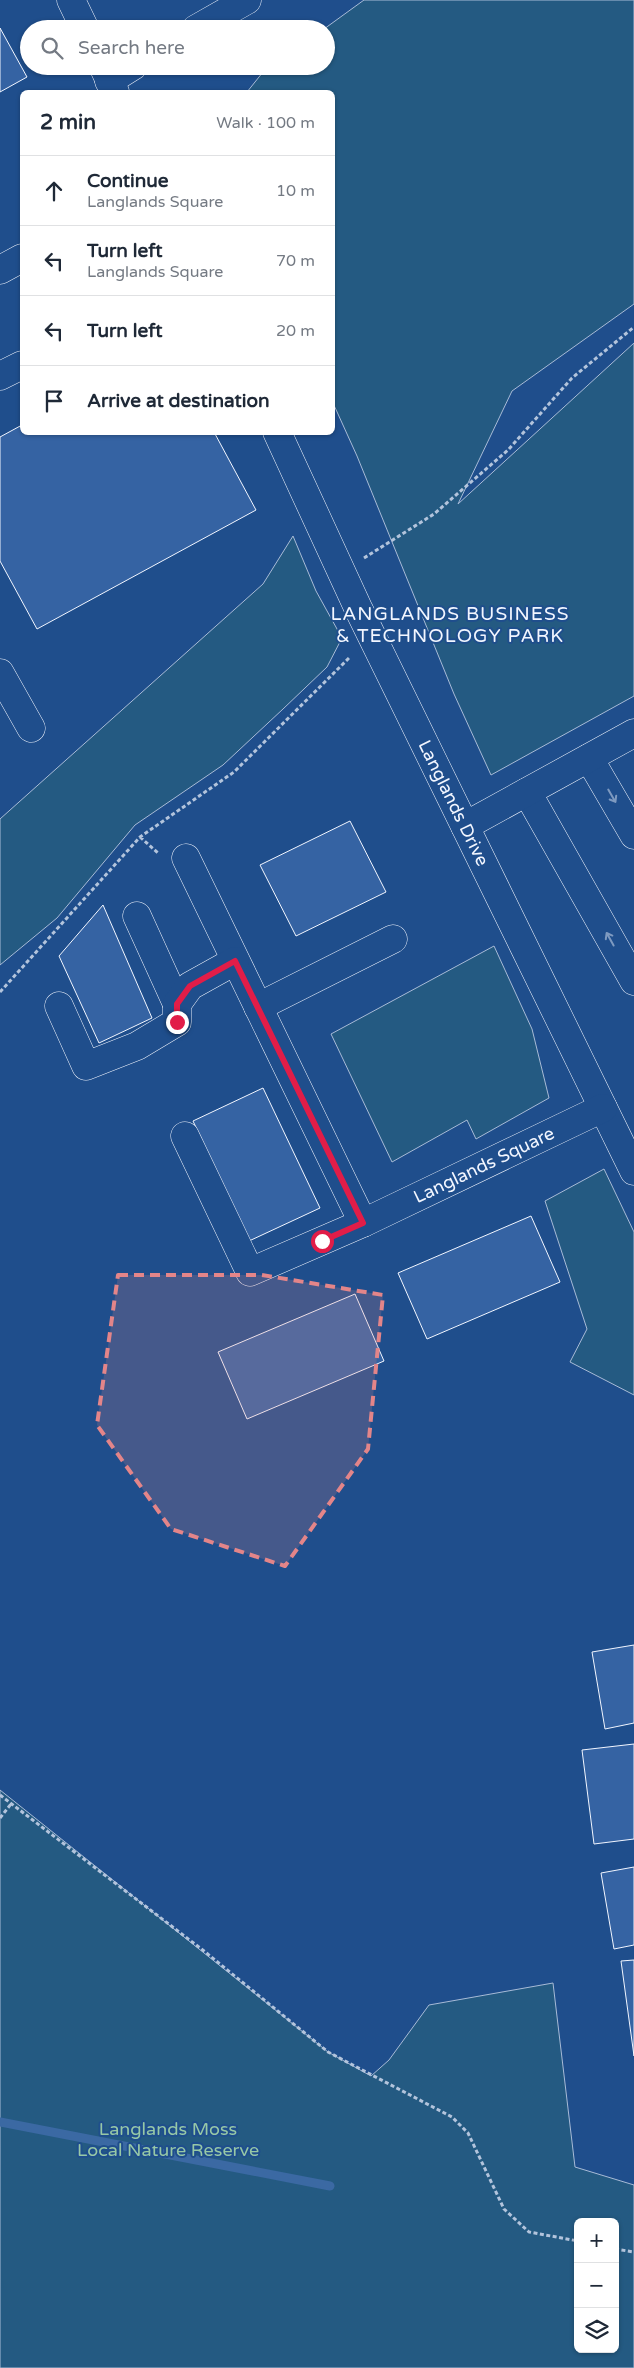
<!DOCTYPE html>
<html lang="en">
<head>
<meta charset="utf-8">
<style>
	:root { --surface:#fff; --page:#f6f6f7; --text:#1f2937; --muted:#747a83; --line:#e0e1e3 }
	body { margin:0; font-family:"Varela Round",sans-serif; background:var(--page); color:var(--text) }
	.controls { position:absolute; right:15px; bottom:15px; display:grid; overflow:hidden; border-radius:8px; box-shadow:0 1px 4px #0004 }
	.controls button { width:45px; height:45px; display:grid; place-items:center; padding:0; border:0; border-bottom:1px solid var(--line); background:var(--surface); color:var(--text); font:25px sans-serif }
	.stop { position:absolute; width:15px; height:15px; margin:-11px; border:4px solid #e11d48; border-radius:50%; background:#fff }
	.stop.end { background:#e11d48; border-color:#fff; box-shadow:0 1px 5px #0008 }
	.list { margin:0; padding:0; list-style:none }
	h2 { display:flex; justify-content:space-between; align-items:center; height:65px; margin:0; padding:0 20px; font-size:21px }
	h2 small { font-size:16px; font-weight:400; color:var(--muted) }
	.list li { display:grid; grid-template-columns:32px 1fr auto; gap:15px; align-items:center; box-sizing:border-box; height:70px; padding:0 20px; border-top:1px solid var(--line) }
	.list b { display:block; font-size:19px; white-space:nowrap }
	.list p { margin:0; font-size:16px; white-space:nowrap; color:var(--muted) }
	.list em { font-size:16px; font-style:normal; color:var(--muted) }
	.icon { flex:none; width:28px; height:28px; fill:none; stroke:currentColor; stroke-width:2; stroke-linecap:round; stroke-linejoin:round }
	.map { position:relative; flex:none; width:634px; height:2368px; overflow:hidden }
	.search { position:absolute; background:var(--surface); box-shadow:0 1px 4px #0004; left:20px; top:20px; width:315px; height:55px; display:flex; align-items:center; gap:12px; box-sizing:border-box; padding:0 18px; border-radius:28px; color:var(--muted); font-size:19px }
	.panel { position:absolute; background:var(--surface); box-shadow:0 1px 4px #0004; left:20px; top:90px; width:315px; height:345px; border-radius:8px }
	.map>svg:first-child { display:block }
</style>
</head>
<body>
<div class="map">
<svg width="634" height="2368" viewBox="0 0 634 2368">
	<rect width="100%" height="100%" fill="#1f4e8c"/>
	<path fill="#245a82" stroke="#a8bbd7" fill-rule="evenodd" d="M 364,0 L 634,0 L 634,304 L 512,391 L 458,504 L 634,343 L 634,696 L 491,775 L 454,694 L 357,456 L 333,403 L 332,92 L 247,92 L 263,72 L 271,66 L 326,66 L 326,29 L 324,29 Z
		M 293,536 L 316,591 L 342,638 L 327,667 L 283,709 L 223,765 L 135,825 L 57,918 L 0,965 L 0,819 L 263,584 Z
		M 494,946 L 532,1029 L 549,1098 L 476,1139 L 467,1120 L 392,1162 L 331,1034 Z
		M 604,1169 L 634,1232 L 634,1395 L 570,1362 L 587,1329 L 545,1201 Z
		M 0,1790 L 328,2052 L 371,2076 L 389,2060 L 429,2005 L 553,1983 L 575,2167 L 634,2185 L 634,2368 L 0,2368 ZM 578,2222 L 615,2222 L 615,2349 L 578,2349 Z"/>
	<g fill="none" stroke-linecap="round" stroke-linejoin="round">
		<path stroke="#3b69a3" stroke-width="9" d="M 0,2122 L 330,2186"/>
	</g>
	<path fill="#3563a3" stroke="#f2f6ff" d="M 0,28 L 27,77 L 0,92 Z
		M 22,425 L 22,432 L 214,432 L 256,510 L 37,629 L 0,561 L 0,437 Z
		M 350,821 L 386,892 L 296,936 L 260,865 Z
		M 103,905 L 152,1018 L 99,1043 L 59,956 Z
		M 263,1088 L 320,1208 L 249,1241 L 193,1121 Z
		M 531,1216 L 560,1282 L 427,1339 L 398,1273 Z
		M 355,1294 L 384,1361 L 247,1419 L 218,1352 Z
		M 634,1645 L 634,1723 L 605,1729 L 592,1652 Z
		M 634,1744 L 634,1839 L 594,1844 L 582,1750 Z
		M 634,1867 L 634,1945 L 614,1949 L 601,1873 Z
		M 634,1960 L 634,2056 L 621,1961 Z"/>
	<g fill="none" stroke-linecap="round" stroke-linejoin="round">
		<g stroke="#f2f6ff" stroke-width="29">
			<g id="minor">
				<path d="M 71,0 L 85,29"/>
				<path d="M 196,29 L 247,0"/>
				<path d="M 103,66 L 115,92"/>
				<path d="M 109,81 L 133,66"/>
				<path d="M 0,270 L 22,258"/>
				<path d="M 0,376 L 22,365"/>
				<path id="s1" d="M 277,432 L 359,610 L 634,1171"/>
				<path d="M 0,673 L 31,728"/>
				<path d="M 589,758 L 634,835"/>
				<path d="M 527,792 L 634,981"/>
				<path d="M 465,826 L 634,733"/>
				<path d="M 186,858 L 363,1223"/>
				<path d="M 137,916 L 177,1004"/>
				<path d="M 59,1006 L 86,1066 L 137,1046 L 177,1022 L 177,1004 L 190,986 L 235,961"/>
				<path d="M 258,1007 L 393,939"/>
				<path id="s2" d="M 185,1136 L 250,1272 L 363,1223 L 603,1108"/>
			</g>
		</g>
		<path stroke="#b3c4dc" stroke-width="3" stroke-dasharray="4 2.5" stroke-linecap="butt" d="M 364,558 L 434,514 L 508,450 L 572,378 L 634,327
			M 140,837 L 158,853
			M 0,992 L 140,837 L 234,772 L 350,657
			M 0,1795 L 204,1951 L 328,2052 L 452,2117 L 468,2133 L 504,2209 L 529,2232 L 578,2241
			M 0,1818 L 11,1804
			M 615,2249 L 634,2252"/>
		<use href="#minor" stroke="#1f4e8c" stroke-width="28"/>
	</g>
	<defs><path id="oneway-shaft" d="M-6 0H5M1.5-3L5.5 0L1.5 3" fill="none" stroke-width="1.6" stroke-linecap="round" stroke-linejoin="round" transform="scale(1.25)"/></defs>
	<g stroke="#7e9ac0">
		<use href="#oneway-shaft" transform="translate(612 796) rotate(60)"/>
		<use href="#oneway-shaft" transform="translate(610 939) rotate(-119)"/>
	</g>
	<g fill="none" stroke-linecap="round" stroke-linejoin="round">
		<path stroke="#e11d48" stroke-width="6" d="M 177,1022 L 177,1004 L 190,986 L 235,961 L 363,1223 L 322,1241"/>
	</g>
	<path fill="#e38589" fill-opacity="0.2" stroke="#e38589" stroke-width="4" stroke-dasharray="10 6" stroke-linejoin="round" d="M 118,1275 L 262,1275 L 383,1295 L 368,1449 L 285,1566 L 171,1529 L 97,1425 Z"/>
	<g text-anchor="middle" stroke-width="4" stroke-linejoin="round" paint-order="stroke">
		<g font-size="18" fill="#f2f6ff" stroke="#1f4e8c">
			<text dy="6" stroke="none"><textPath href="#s1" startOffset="411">Langlands Drive</textPath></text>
			<text dy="6" stroke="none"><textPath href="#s2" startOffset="408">Langlands Square</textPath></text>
		</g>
		<g font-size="18" fill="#97c8a6" stroke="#1f4e8c">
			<text x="168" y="2135">Langlands Moss<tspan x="168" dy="21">Local Nature Reserve</tspan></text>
		</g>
		<g font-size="19" letter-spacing="1" fill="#f2f6ff" stroke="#1f4e8c">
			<text x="450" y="620">LANGLANDS BUSINESS<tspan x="450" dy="22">&amp; TECHNOLOGY PARK</tspan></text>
		</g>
	</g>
</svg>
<div class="controls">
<button>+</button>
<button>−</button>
<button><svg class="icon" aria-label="layers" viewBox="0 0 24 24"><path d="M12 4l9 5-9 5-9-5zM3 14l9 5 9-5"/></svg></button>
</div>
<div class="stop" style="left:322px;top:1241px"></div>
<div class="stop end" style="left:177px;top:1022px"></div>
<div class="search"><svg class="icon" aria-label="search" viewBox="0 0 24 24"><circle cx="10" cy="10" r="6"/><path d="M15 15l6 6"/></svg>Search here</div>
<section class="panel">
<h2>2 min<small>Walk · 100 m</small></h2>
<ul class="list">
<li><svg class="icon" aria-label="ahead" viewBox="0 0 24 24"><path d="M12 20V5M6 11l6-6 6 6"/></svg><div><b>Continue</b><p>Langlands Square</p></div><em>10 m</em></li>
<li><svg class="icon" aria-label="left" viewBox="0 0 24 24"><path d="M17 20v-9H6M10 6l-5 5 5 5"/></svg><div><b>Turn left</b><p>Langlands Square</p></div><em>70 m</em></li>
<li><svg class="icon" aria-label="left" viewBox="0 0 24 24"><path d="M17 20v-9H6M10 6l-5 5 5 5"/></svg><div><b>Turn left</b></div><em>20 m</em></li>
<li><svg class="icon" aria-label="arrive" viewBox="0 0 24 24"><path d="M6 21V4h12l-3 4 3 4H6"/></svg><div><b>Arrive at destination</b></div></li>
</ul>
</section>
</div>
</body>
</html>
